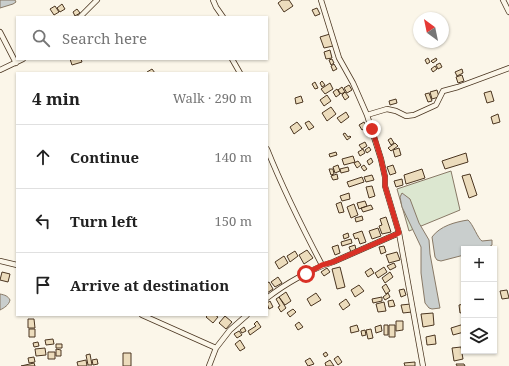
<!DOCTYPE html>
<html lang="en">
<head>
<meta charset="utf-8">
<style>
	:root { --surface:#fff; --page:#f6f6f6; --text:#222; --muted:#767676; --line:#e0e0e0 }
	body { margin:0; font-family:"Noto Serif",serif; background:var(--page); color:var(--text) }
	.controls { position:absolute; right:12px; bottom:12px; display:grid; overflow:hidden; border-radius:0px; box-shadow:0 1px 3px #0004 }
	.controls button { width:36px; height:36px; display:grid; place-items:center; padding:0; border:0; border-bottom:1px solid var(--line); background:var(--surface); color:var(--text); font:20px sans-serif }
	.compass { position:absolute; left:413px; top:12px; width:36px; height:36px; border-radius:50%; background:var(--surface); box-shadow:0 1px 3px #0004; rotate:327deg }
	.stop { position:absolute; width:12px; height:12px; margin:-9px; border:3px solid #d93025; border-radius:50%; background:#fff }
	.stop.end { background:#d93025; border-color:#fff; box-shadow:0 1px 4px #0008 }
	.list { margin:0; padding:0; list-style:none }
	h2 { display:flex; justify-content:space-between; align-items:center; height:52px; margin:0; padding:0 16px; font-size:17px }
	h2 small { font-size:13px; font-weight:400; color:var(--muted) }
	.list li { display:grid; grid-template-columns:26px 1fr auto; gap:12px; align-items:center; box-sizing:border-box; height:64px; padding:0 16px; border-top:1px solid var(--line) }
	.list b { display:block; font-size:15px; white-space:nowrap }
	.list em { font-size:13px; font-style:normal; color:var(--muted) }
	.icon { flex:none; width:22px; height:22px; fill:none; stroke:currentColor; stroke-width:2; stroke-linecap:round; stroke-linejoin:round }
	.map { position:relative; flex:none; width:509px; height:366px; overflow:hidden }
	.search { position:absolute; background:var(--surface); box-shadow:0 1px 3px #0004; left:16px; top:16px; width:252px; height:44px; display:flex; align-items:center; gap:10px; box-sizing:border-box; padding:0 14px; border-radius:0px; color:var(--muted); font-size:15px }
	.panel { position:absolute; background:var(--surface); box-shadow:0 1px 3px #0004; left:16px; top:72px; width:252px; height:244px; border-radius:0px }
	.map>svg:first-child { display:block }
</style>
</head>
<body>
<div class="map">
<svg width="509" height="366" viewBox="0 0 509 366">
	<rect width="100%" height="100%" fill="#fbf6e9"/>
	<path fill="#dce7d0" stroke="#887966" d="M 451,171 L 460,210 L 409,231 L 397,189 Z"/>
	<path fill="#c9cecd" stroke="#887966" d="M 0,0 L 15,0 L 16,2 L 13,4 L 0,8 Z
		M 402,193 L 410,199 L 419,223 L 429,240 L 430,254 L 440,308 L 432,309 L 429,308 L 425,303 L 421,273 L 421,247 L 402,207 L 400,197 Z
		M 468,220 C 473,224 478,239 482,241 C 485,241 489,240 492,240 L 492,245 L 486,249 L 464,249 L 464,255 L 441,261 L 437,260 L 435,257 L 432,237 C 440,226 455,222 468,220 Z
		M 0,294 C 5,295 8,296 10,300 C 9,305 4,308 0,310 Z"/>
	<path fill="#ecdcbc" stroke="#4a3520" d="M 282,0 L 289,0 L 293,6 L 284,12 L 278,3 Z
		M 62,4 L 65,9 L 60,12 L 57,8 Z
		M 55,6 L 59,12 L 54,15 L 50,9 Z
		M 317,8 L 320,14 L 315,16 L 312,10 Z
		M 77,9 L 80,13 L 75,16 L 73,12 Z
		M 330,34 L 333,46 L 324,48 L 320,37 Z
		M 330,50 L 332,58 L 326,59 L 324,52 Z
		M 428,58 L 430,62 L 427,64 L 425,60 Z
		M 436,58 L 437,60 L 433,63 L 431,61 Z
		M 70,59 L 81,59 L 82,62 L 72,65 Z
		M 332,59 L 334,63 L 331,65 L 329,60 Z
		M 440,63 L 442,67 L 438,69 L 436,65 Z
		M 334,64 L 337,69 L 333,71 L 331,66 Z
		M 435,66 L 437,69 L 433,72 L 431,69 Z
		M 152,69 L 155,73 L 148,73 L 147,72 Z
		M 462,69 L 463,73 L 457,76 L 455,72 Z
		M 462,75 L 464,81 L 458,83 L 456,77 Z
		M 322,81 L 325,85 L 322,87 L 320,83 Z
		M 315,82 L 318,88 L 315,89 L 312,84 Z
		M 330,83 L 333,89 L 325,94 L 321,89 Z
		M 349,85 L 352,90 L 347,93 L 344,88 Z
		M 342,87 L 345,92 L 341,94 L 338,90 Z
		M 337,89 L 340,94 L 336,97 L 333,92 Z
		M 437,90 L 439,97 L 432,99 L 430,92 Z
		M 491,91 L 494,101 L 487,103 L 484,93 Z
		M 345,92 L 349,97 L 345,100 L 342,95 Z
		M 429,93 L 432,101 L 428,102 L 425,94 Z
		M 327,95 L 331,101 L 324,106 L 320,100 Z
		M 301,96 L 303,102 L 296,104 L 295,98 Z
		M 396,99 L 397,103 L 390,105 L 389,101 Z
		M 331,107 L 336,114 L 327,121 L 322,113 Z
		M 346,112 L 349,117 L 341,123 L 337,118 Z
		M 498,114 L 500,122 L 493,124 L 491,117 Z
		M 309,121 L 314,127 L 309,130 L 305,123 Z
		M 297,122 L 302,128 L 294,134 L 290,127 Z
		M 364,122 L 367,127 L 362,130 L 359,125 Z
		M 345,133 L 348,137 L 350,136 L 351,137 L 347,140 L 343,134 Z
		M 391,138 L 394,143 L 391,145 L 388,140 Z
		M 365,142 L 367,146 L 362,149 L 359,145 Z
		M 395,143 L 398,146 L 391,151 L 388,148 Z
		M 369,147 L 371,150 L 367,153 L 365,150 Z
		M 399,148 L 401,155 L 395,157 L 393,150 Z
		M 363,149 L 365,153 L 360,156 L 358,152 Z
		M 336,152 L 337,155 L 330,157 L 329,154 Z
		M 466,153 L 468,162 L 445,169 L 442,161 Z
		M 353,156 L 355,162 L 344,165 L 342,159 Z
		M 371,158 L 373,162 L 369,165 L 367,161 Z
		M 358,161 L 361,165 L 357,168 L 354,163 Z
		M 338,165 L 340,171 L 335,173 L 333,167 Z
		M 364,165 L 367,169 L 364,171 L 361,167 Z
		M 393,165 L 396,173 L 390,175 L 387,167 Z
		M 348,167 L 349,171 L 341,173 L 340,169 Z
		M 329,169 L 333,169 L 334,174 L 331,175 Z
		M 422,169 L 425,178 L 406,184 L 404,175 Z
		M 337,174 L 338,179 L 333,180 L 331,176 Z
		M 470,174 L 477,195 L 469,198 L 462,176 Z
		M 372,175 L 374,180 L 366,182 L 364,177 Z
		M 362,177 L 364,182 L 349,187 L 347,182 Z
		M 402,179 L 403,185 L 396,187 L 394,181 Z
		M 372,186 L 375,196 L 369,198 L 366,187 Z
		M 349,193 L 350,199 L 342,201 L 340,196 Z
		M 365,201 L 367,206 L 359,209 L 357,203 Z
		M 341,202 L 344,212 L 339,213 L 336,204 Z
		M 354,204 L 358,215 L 351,218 L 347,207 Z
		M 371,205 L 373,209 L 363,212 L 361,208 Z
		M 362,216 L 363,220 L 356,222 L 355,218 Z
		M 386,217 L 391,232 L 382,234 L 379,226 L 382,225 L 380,219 Z
		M 378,228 L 381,236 L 372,239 L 369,231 Z
		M 362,231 L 366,242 L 360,244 L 358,238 L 355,239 L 353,234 Z
		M 348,233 L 349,237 L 344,239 L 343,235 Z
		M 351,239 L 352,243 L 342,246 L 341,242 Z
		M 338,245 L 340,253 L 335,255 L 332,247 Z
		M 355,245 L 356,250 L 351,252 L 349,247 Z
		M 384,246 L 386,252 L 381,254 L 379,247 Z
		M 307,250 L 313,258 L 304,264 L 299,255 Z
		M 295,251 L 298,256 L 290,262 L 287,256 Z
		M 397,252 L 400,260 L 389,263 L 386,255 Z
		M 284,256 L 288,263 L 279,269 L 275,262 Z
		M 394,263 L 396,267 L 390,270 L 387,266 Z
		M 340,267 L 345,287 L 337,289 L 332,269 Z
		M 384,267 L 387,272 L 378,278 L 375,273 Z
		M 327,268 L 330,272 L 324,276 L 321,272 Z
		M 371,268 L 374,273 L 368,277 L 365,272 Z
		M 2,272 L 10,274 L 8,282 L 0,280 Z
		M 390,272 L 393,277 L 385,283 L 382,278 Z
		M 278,277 L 282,283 L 275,287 L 271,282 Z
		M 269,282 L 273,289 L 267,293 L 267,283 Z
		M 386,284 L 390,291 L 386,294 L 382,287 Z
		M 359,285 L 364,291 L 355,297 L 351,290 Z
		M 404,289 L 406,295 L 401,297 L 399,290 Z
		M 507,290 L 509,298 L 502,299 L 500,291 Z
		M 286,292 L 291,301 L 285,305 L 279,297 Z
		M 316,293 L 321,300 L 311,306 L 307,299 Z
		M 388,293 L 390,297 L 385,300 L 383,297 Z
		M 279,297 L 286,308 L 281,312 L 278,307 L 280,306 L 276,299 Z
		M 382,297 L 382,301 L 373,303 L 372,299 Z
		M 346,299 L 350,305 L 343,310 L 339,304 Z
		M 393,300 L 395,306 L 389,307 L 388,301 Z
		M 270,301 L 273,307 L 269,309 L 267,303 Z
		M 384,302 L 386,311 L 378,312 L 376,304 Z
		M 411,304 L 412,312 L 403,313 L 401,305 Z
		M 464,304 L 464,312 L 460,313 L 459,305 Z
		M 293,309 L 296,312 L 290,317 L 287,313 Z
		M 433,313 L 434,325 L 423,327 L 421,314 Z
		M 208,315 L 215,315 L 218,317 L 213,323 L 206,317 Z
		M 225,316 L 232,322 L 226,329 L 219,323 Z
		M 28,319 L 34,319 L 35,328 L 28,328 Z
		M 257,321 L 261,327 L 250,335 L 248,331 L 256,326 L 254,324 Z
		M 396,321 L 403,321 L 403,330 L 396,331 Z
		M 299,322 L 303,327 L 298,330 L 295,325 Z
		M 464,324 L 464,332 L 453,335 L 451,328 Z
		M 357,325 L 359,331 L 351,333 L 350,327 Z
		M 381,325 L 382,331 L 376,333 L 375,327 Z
		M 384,325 L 388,325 L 388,335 L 384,335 Z
		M 389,325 L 395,325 L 395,337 L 389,337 Z
		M 244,327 L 246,331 L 242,333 L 240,330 Z
		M 29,329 L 35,329 L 35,337 L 29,337 Z
		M 371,329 L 373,338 L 368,339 L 366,330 Z
		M 365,330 L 366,335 L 362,336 L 361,331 Z
		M 239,331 L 242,335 L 237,338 L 234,334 Z
		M 435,335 L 436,344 L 427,345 L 426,337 Z
		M 53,339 L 54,344 L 46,345 L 45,340 Z
		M 240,340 L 245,348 L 240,351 L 235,344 Z
		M 38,342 L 39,346 L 34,347 L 33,343 Z
		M 56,344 L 62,344 L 62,348 L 56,348 Z
		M 461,347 L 463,359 L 454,361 L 452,348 Z
		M 45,348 L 46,355 L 36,356 L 35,349 Z
		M 56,349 L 61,350 L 61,356 L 56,356 Z
		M 48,352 L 55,352 L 55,359 L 48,359 Z
		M 326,352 L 328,355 L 325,357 L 323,354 Z
		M 123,353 L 131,353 L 131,366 L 123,366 Z
		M 90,354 L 92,365 L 88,365 L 86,355 Z
		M 338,356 L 342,362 L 338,365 L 334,359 Z
		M 34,357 L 35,362 L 29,363 L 28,358 Z
		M 310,358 L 314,364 L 308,366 L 305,361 Z
		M 97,359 L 98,364 L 93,365 L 92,360 Z
		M 86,360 L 87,366 L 78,366 L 77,362 Z
		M 330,360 L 334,366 L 326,366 L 325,363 Z
		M 415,362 L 415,366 L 405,366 L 404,363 Z
		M 34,363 L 35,366 L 21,366 Z
		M 456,364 L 464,364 L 465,366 L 457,366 Z"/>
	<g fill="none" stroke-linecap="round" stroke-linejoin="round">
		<g stroke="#4a3520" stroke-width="6">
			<path id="street" d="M 213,0 L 216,7 L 223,17
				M 321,0 L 339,58 L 353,83 L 367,115 L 381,159 L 385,177 L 385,186 L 399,233 L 423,366
				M 503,0 L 509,12
				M 80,17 L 97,0
				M 0,32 L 16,63
				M 232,59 L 240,73
				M 0,70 L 23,59
				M 367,115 L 387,109 L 396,111 L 406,116 L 414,115 L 436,105 L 443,91 L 458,87 L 509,68
				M 267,149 C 283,189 302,227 322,265
				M 0,261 L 17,265
				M 267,298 C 285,284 311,269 333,262 L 399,233
				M 142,315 L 216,348
				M 209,366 L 216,348 L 230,330 L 247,315"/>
		</g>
		<use href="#street" stroke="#fbf6e9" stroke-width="4.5"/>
	</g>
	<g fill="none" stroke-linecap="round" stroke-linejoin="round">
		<path stroke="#d93025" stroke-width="5" d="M 306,274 L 322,265 L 333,262 L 399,233 L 385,186 L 385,177 L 381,159 L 372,129"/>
	</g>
</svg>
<div class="controls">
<button>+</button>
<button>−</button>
<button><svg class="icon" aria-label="layers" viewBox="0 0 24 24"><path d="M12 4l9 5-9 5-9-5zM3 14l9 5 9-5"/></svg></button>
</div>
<svg class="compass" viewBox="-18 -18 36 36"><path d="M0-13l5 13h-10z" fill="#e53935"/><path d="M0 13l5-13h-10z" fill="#767676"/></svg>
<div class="stop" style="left:306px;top:274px"></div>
<div class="stop end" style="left:372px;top:129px"></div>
<div class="search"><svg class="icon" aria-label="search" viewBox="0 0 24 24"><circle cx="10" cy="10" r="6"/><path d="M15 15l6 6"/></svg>Search here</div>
<section class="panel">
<h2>4 min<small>Walk · 290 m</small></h2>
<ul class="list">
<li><svg class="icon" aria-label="ahead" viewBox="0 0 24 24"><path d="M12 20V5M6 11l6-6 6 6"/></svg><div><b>Continue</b></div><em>140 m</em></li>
<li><svg class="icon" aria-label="left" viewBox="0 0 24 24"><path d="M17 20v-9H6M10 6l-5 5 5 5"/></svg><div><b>Turn left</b></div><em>150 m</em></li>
<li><svg class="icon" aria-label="arrive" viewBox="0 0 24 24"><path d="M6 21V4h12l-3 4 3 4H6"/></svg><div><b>Arrive at destination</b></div></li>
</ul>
</section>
</div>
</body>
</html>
